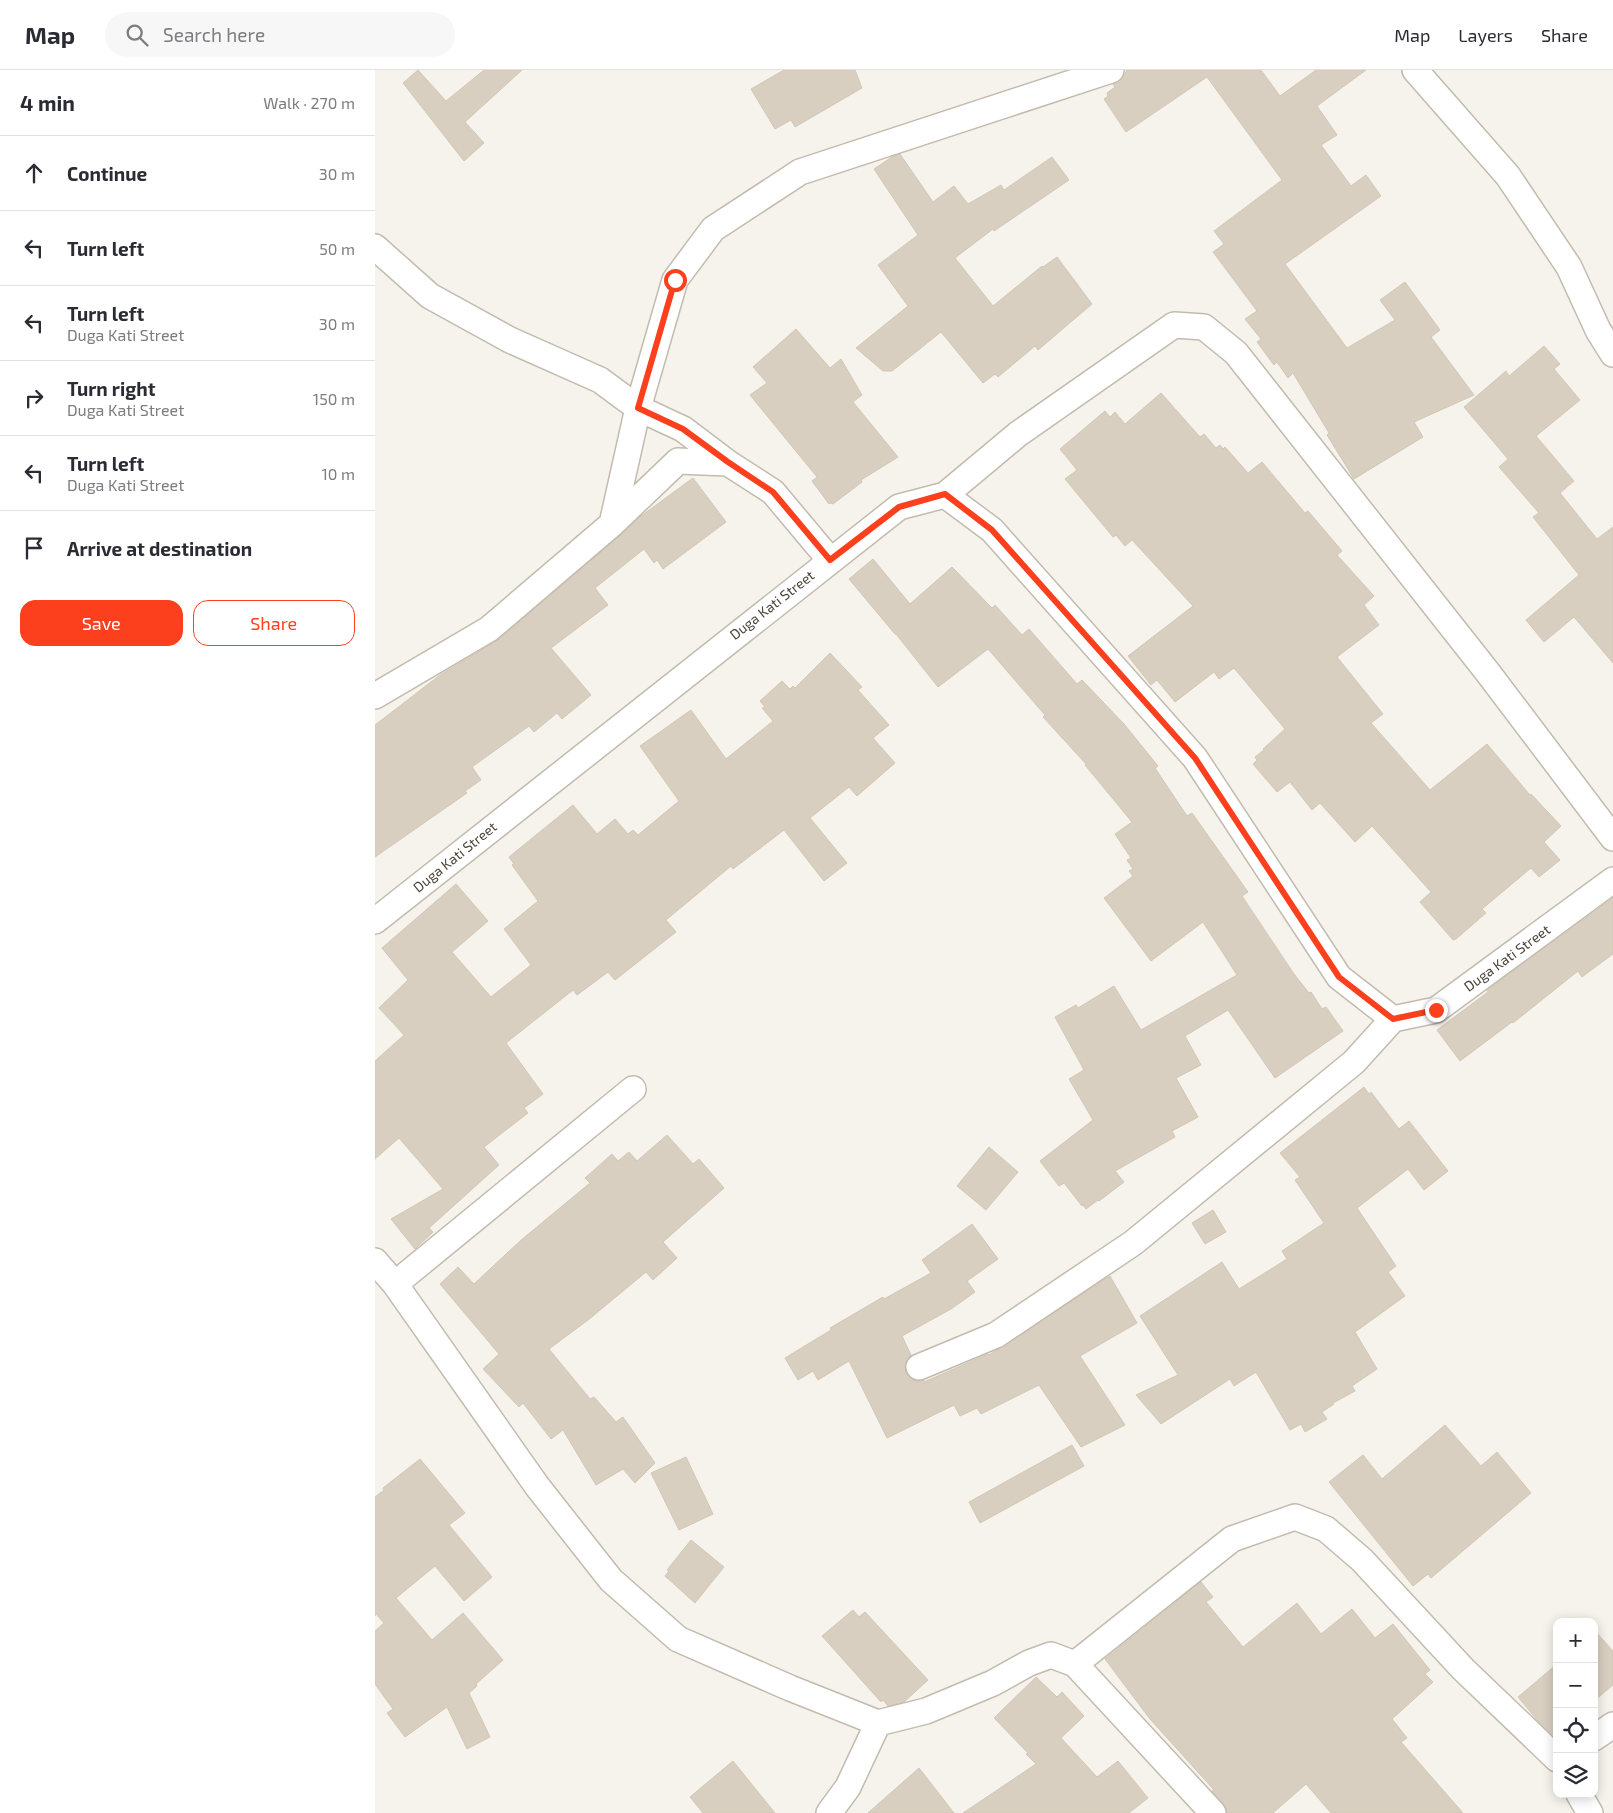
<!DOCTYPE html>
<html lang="en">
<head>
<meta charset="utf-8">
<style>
	:root { --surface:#fff; --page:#f7f7f7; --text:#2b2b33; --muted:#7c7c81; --line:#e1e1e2; --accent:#fc3f1d }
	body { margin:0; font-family:"Exo 2",sans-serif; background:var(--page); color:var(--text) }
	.controls { position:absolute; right:15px; bottom:15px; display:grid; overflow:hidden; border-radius:10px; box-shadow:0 2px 12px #0003 }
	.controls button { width:45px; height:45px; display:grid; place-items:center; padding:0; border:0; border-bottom:1px solid var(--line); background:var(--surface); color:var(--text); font:25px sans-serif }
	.stop { position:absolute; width:15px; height:15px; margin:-11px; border:4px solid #fc3f1d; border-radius:50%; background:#fff }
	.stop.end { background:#fc3f1d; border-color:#fff; box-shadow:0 1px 5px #0008 }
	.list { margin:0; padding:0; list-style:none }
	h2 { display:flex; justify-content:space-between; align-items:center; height:65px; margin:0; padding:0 20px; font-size:21px }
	h2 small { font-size:16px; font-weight:400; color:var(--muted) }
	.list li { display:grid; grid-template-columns:32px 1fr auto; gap:15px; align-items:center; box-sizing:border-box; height:75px; padding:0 20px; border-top:1px solid var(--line) }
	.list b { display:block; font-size:19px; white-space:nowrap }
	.list p { margin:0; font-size:16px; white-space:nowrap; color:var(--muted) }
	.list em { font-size:16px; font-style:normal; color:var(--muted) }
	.actions { display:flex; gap:10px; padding:15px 20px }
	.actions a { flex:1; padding:11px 0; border:1px solid var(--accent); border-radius:15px; text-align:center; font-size:18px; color:var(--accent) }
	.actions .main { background:var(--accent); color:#fff }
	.icon { flex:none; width:28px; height:28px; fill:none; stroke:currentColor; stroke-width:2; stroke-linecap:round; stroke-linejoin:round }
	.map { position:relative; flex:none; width:1238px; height:1743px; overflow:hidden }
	header { display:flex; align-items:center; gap:30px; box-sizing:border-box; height:70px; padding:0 25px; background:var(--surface); border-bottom:1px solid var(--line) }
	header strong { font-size:24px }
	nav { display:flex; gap:28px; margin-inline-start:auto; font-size:18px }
	.search { width:350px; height:45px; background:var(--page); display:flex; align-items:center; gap:12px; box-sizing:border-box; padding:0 18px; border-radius:28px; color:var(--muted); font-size:19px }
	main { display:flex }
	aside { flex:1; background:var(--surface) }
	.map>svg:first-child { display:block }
</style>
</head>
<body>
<header>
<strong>Map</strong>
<div class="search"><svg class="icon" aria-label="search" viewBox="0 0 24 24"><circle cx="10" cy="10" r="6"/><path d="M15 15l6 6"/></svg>Search here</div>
<nav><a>Map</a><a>Layers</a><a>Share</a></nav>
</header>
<main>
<aside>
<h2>4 min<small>Walk · 270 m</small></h2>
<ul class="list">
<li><svg class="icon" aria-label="ahead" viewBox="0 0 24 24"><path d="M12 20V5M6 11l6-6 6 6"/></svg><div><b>Continue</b></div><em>30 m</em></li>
<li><svg class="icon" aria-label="left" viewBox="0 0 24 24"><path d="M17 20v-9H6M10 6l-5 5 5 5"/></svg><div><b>Turn left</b></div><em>50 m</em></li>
<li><svg class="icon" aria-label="left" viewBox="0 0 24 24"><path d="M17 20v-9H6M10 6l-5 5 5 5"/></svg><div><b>Turn left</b><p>Duga Kati Street</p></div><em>30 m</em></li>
<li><svg class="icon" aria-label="right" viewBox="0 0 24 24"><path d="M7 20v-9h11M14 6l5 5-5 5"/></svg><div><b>Turn right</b><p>Duga Kati Street</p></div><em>150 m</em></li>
<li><svg class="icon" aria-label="left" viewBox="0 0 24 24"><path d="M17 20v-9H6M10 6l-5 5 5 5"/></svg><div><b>Turn left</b><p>Duga Kati Street</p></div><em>10 m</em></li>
<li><svg class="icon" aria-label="arrive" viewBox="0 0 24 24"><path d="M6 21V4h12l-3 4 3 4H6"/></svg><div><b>Arrive at destination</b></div></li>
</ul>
<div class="actions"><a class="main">Save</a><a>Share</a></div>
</aside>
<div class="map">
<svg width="1238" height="1743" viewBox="0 0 1238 1743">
	<rect width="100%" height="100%" fill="#f6f3ec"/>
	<path fill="#d8cfc1" stroke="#d3c7b4" d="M 43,0 L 71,31 L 109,0 L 147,0 L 90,52 L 109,73 L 89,91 L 28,13 Z
		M 409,0 L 480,0 L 487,18 L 420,57 L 416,50 L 400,59 L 376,19 Z
		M 752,0 L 886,0 L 905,26 L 941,0 L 991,0 L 942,36 L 962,65 L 946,75 L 976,116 L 991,105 L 1006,126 L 910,194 L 972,278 L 1020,250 L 1005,230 L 1030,212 L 1065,260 L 1056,267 L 1099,325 L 1039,352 L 1048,367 L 979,409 L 952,365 L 954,363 L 918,303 L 913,308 L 902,292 L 899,295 L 882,272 L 886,269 L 870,249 L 882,241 L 838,182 L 849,174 L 839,161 L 907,110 L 832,7 L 751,62 L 729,29 L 733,26 L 732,23 L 740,17 L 738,14 L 747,9 Z
		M 525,84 L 558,132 L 579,116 L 593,134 L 626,115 L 629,120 L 677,87 L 694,110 L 619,161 L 618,159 L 580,188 L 618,236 L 667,196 L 668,197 L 682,187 L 717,234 L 663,280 L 660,276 L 623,307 L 620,304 L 608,313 L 566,262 L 517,301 L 508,301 L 481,278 L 533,236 L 503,195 L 543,165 L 499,99 L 517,87 Z
		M 421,259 L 455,298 L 466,289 L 487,325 L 478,332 L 523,387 L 486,410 L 487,412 L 458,434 L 456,433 L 454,434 L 437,411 L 442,407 L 375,325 L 392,313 L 378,297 Z
		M 1169,276 L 1185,294 L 1179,299 L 1205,330 L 1161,366 L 1199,411 L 1185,423 L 1222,469 L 1238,457 L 1238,593 L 1199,547 L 1169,572 L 1151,550 L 1204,505 L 1158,447 L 1164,443 L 1124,397 L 1133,389 L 1089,337 L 1131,301 L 1134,306 Z
		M 786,323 L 825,367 L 829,364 L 841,378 L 845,375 L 848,379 L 850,377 L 873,403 L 887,392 L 930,443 L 933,441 L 967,481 L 962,485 L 999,526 L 989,535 L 1004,555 L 962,587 L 1008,644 L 996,653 L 1055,720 L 1112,674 L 1155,725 L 1156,724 L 1186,756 L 1169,772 L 1185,790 L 1164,807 L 1156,798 L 1107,839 L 1111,843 L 1081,869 L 1078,870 L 1045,832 L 1056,822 L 997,756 L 980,772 L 945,733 L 937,740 L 915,712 L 902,722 L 878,694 L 882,690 L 880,687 L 889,680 L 888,679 L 910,659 L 859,598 L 844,609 L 839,602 L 800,632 L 782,610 L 776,615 L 753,586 L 818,536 L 757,470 L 750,476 L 741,465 L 738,467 L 690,409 L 702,400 L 685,379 L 730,341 L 735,347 L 740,342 L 750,354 Z
		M 318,408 L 351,452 L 288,499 L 282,490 L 279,493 L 269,479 L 220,518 L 233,535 L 176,578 L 216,625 L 187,649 L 182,643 L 159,662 L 154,656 L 97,697 L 106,710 L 90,721 L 92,723 L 0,787 L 0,655 L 65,605 L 123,570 L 246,465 L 266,446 Z
		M 498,489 L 535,534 L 577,497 L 617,538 L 620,535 L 647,565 L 654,559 L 702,614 L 707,610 L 749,654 L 783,696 L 780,698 L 812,746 L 817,743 L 873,822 L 867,826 L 919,904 L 934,923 L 936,922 L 947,939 L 951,937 L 968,961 L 900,1008 L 853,940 L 810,966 L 826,995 L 801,1008 L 823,1047 L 797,1061 L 800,1067 L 740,1101 L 749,1112 L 724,1131 L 723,1130 L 711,1139 L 708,1135 L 707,1136 L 689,1113 L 684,1116 L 665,1091 L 718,1050 L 694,1009 L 709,1000 L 680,947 L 701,935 L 703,938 L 739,916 L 766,960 L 862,905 L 828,852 L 776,891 L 729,828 L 758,806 L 754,801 L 758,799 L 752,790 L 756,788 L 740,764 L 757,752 L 710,695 L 711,694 L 668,647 L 670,645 L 613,579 L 563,617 L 521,564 L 520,564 L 474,509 Z
		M 455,583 L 487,617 L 483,620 L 514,655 L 498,668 L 520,693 L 482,726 L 474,717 L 435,748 L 472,793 L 449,811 L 409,760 L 358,799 L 356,796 L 291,850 L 301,862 L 240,910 L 233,902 L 202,925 L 198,920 L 131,973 L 168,1024 L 149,1038 L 153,1043 L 109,1077 L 124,1095 L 54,1158 L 58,1162 L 40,1179 L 16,1149 L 68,1119 L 24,1068 L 0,1089 L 0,991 L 29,965 L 4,938 L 33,910 L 7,878 L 81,814 L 113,851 L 77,882 L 116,927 L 156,895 L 129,859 L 163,831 L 137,795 L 139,794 L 134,787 L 198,735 L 222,764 L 240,749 L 253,764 L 258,760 L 263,765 L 304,731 L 265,676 L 316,640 L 351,689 L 398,651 L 387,638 L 390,637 L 385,631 L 407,611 L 415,619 L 418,616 L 420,618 Z
		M 1238,828 L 1238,884 L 1207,907 L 1203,901 L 1138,953 L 1137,952 L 1085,991 L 1062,960 L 1113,922 L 1112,920 Z
		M 989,1017 L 994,1024 L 996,1022 L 1024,1059 L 1034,1051 L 1073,1101 L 1049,1120 L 1033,1099 L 982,1138 L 1021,1196 L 1013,1202 L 1030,1226 L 980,1262 L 1002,1299 L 977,1316 L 980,1321 L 958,1333 L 959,1334 L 947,1342 L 952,1349 L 930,1362 L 926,1354 L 915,1360 L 881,1302 L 859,1316 L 855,1309 L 786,1354 L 761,1325 L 803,1305 L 765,1246 L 847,1192 L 864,1219 L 912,1189 L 907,1181 L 949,1153 L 920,1110 L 925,1107 L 905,1083 Z
		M 292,1065 L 318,1094 L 324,1089 L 349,1118 L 288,1172 L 302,1188 L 278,1210 L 271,1202 L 213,1250 L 174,1279 L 215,1329 L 219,1327 L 241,1352 L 248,1347 L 280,1393 L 260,1413 L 248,1399 L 221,1415 L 188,1360 L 176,1369 L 148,1333 L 144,1337 L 108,1299 L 124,1284 L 65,1214 L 83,1197 L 99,1214 L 145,1171 L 215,1113 L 210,1108 L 237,1084 L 243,1091 L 254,1082 L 262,1091 Z
		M 614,1077 L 643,1102 L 611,1140 L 582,1116 Z
		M 838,1140 L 851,1162 L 830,1174 L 817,1153 Z
		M 597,1154 L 623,1189 L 592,1211 L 600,1222 L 576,1239 L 527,1266 L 536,1285 L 532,1289 L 530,1295 L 531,1303 L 536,1309 L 542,1311 L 549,1310 L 549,1312 L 613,1284 L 614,1285 L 735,1206 L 762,1253 L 705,1286 L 750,1355 L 706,1377 L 664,1315 L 606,1344 L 602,1338 L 585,1346 L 579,1335 L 512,1368 L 474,1291 L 443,1310 L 438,1301 L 423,1310 L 410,1288 L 456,1260 L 455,1258 L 508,1227 L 509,1229 L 556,1203 L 547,1190 Z
		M 1070,1355 L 1106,1396 L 1122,1382 L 1156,1423 L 1056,1508 L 1053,1504 L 1038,1516 L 954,1412 L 988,1385 L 1007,1409 Z
		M 697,1375 L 709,1396 L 605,1453 L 594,1432 Z
		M 311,1387 L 338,1444 L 304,1460 L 276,1403 Z
		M 45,1389 L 90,1443 L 74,1455 L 117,1507 L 89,1531 L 60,1496 L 21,1528 L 57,1570 L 88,1543 L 128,1590 L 101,1614 L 102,1616 L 94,1623 L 115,1667 L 92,1679 L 72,1637 L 30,1667 L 12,1643 L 18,1639 L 0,1614 L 0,1561 L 9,1553 L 1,1544 L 0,1546 L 0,1427 L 9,1420 L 8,1418 Z
		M 316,1470 L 349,1497 L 320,1533 L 290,1506 L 294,1501 L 292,1500 Z
		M 826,1512 L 838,1527 L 831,1532 L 868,1577 L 922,1533 L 946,1564 L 977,1539 L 1000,1568 L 1018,1554 L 1055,1600 L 1050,1604 L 1058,1612 L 1017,1649 L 1032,1668 L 1026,1672 L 1088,1743 L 956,1743 L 931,1714 L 898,1743 L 852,1743 L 849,1734 L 837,1721 L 839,1720 L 775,1649 L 730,1589 Z
		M 478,1540 L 484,1547 L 490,1542 L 553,1610 L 529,1632 L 513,1636 L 508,1630 L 506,1632 L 447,1566 Z
		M 1220,1561 L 1238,1581 L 1238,1615 L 1219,1631 Z
		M 1182,1594 L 1182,1662 L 1178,1665 L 1163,1651 L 1143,1627 Z
		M 661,1607 L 682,1627 L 687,1622 L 709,1646 L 686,1668 L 722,1707 L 743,1691 L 773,1728 L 754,1743 L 588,1743 L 661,1694 L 651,1684 L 653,1683 L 619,1648 Z
		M 358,1691 L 400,1743 L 328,1743 L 315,1727 Z
		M 544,1698 L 579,1743 L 493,1743 Z"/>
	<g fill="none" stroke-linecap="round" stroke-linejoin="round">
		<g stroke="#c2bbae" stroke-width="28">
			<path id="minor" d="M 1040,0 L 1133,106 L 1194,197 L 1223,260 L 1238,284
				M 0,177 L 55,226 L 135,270 L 225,310 L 263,338 L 308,359 L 353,393
				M 570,425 L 643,364 L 799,255 L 829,257 L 861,283 L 1114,604 L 1238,768
				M 237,454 L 263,338 L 300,210 L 338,159 L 425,102 L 736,0
				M 0,626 L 114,559 L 237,454 L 303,391 L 353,393 L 398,422 L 455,490
				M 0,851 L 524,437 L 570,425 L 617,460 L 820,688 L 964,907 L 1018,949 L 1061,940 L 1238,810
				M 0,1191 L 20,1214 L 162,1416 L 236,1510 L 303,1569 L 415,1618 L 503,1653 L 551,1641 L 618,1613 L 654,1593 L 676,1585 L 700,1594 L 838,1743
				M 20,1214 L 258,1019
				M 544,1297 L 621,1265 L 758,1173 L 979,992 L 1018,949
				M 700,1594 L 857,1469 L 920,1447 L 951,1459 L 987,1490 L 1088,1599 L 1182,1689
				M 1219,1668 L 1238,1655
				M 1204,1724 L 1215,1743
				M 454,1743 L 473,1717 L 503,1653"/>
		</g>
		<use href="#minor" stroke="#fff" stroke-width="25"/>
	</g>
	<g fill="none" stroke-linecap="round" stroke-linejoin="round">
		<path stroke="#fc3f1d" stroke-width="6" d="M 300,210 L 263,338 L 308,359 L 353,392 L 398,422 L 455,490 L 524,437 L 570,424 L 617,460 L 820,688 L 964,907 L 1018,949 L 1061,940"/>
	</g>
	<g text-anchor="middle" stroke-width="4" stroke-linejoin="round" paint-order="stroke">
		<g font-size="14" fill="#4b4439" stroke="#fff">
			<text transform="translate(397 535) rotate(-38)" y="5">Duga Kati Street</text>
			<text transform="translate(80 787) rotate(-39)" y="5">Duga Kati Street</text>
			<text transform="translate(1132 888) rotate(-36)" y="5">Duga Kati Street</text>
		</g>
	</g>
</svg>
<div class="controls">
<button>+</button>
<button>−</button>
<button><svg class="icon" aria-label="locate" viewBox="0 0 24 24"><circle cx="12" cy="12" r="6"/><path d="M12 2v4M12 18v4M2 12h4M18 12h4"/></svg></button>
<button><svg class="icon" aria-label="layers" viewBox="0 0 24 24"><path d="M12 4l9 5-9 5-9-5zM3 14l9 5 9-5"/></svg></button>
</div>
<div class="stop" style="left:300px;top:210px"></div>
<div class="stop end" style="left:1061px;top:940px"></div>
</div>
</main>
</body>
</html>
